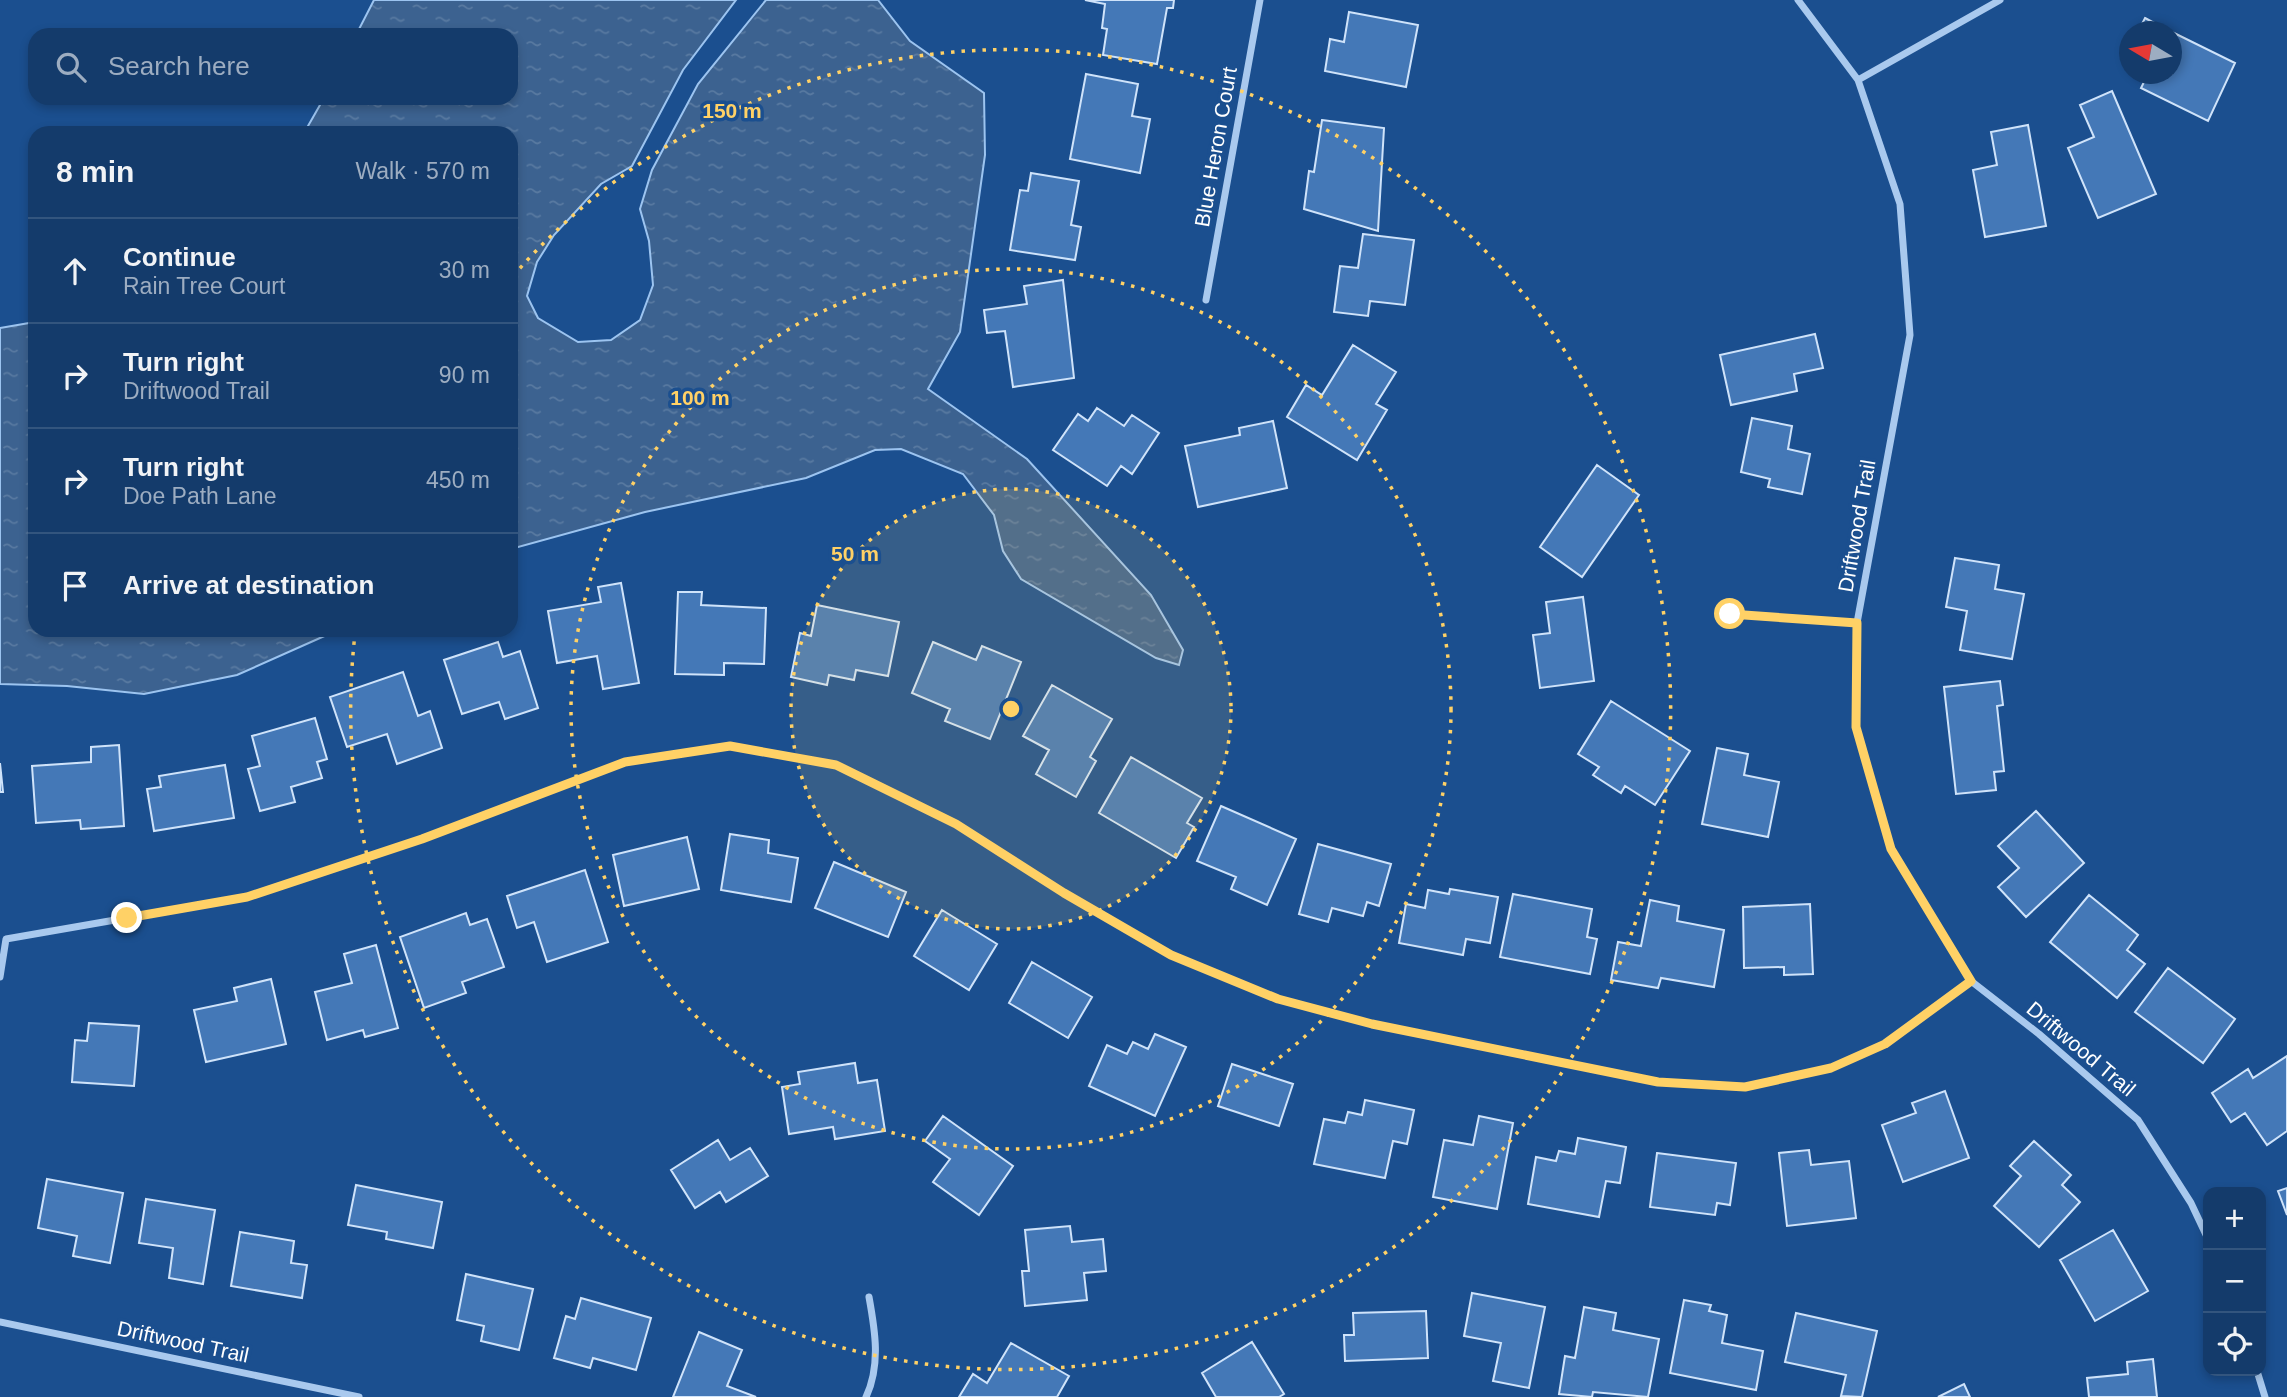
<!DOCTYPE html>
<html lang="en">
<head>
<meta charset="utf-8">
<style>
	:root { --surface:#143b6b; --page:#1d4271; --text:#f1f3f6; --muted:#9dadc1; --line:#33557e }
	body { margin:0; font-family:Arial,sans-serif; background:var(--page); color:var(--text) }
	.controls { position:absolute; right:21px; bottom:21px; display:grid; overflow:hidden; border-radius:14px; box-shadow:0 4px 10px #0003 }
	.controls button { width:63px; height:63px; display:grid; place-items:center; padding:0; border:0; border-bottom:2px solid var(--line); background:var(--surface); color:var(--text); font:35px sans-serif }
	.compass { position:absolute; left:2119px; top:21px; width:63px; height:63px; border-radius:50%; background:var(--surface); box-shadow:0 4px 10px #0003; rotate:280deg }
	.stop { position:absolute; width:21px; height:21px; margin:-16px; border:5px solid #ffd166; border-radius:50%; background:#fff }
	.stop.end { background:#ffd166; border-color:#fff; box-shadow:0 2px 7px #0008 }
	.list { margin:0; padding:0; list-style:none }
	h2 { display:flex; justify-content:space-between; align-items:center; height:91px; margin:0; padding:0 28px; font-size:30px }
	h2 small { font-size:23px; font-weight:400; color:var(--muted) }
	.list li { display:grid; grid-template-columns:46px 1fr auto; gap:21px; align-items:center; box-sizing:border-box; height:105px; padding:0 28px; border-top:2px solid var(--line) }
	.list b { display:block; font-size:26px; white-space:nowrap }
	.list p { margin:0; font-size:23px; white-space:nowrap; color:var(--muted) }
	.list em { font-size:23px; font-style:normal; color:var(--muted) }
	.icon { flex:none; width:38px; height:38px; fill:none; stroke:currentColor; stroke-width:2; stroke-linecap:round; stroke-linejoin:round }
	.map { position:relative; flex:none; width:2287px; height:1397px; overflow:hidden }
	.search { position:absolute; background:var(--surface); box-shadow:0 4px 10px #0003; left:28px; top:28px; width:490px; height:77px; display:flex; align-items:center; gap:18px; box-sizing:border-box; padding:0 24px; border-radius:21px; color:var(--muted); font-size:26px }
	.panel { position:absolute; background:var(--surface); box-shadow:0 4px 10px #0003; left:28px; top:126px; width:490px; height:511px; border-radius:21px }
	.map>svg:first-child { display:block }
</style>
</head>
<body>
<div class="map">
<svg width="2287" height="1397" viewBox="0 0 2287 1397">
	<defs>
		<pattern id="water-ripples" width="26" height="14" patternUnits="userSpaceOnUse" patternTransform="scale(1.75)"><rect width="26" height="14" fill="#3c6290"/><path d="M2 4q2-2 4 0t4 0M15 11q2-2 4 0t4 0" fill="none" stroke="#597aa1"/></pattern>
	</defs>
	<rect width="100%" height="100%" fill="#1b4f8f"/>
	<path fill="url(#water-ripples)" stroke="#9cc4f0" stroke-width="2" d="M 374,0 L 736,0 L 683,70 L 632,166 L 601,184 L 554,235 L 537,262 L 527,296 L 538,318 L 578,342 L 611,340 L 640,320 L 653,285 L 649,241 L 640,209 L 652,170 L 698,84 L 766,0 L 878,0 L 910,41 L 984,93 L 985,155 L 960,332 L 928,389 L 1027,459 L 1151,595 L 1183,650 L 1179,665 L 1156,658 L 1021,579 L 1003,551 L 994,515 L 963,474 L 901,449 L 875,450 L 806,478 L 645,512 L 511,549 L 511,133 L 304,133 L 324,98 L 511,98 L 511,35 L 356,35 Z
		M 35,322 L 35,630 L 338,630 L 237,675 L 144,694 L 67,686 L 0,684 L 0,328 Z"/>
	<path fill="#4478b7" stroke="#cfe3fa" stroke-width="2" d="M 1174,0 L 1173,8 L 1167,8 L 1157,64 L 1103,55 L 1107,29 L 1102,28 L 1105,4 L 1085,0 Z
		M 1349,12 L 1418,25 L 1406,87 L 1325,71 L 1330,39 L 1344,42 Z
		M 2145,18 L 2171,32 L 2138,32 Z
		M 2172,32 L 2235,63 L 2208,121 L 2141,88 L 2148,74 L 2172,74 Z
		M 1086,74 L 1138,84 L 1132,116 L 1150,119 L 1140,173 L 1070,159 Z
		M 2112,91 L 2156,194 L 2098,218 L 2068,148 L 2094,137 L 2080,105 Z
		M 1322,120 L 1384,128 L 1378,231 L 1304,209 L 1309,171 L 1314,172 Z
		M 2028,125 L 2046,226 L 1985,237 L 1973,170 L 1997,165 L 1991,132 Z
		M 1031,173 L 1079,181 L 1071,225 L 1081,227 L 1075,260 L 1010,250 L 1020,190 L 1028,191 Z
		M 1363,234 L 1414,240 L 1405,305 L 1370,301 L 1368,316 L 1334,312 L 1340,266 L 1358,268 Z
		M 1063,280 L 1074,378 L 1013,387 L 1005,331 L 987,333 L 984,310 L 1027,304 L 1024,286 Z
		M 1815,334 L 1823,368 L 1794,374 L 1797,391 L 1731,405 L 1720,355 Z
		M 1353,345 L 1396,372 L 1376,404 L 1387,410 L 1357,460 L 1287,417 L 1306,385 L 1322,395 Z
		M 1097,408 L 1124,426 L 1132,415 L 1159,433 L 1132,474 L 1121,466 L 1107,486 L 1053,450 L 1078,414 L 1088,421 Z
		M 1752,418 L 1792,426 L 1788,449 L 1810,454 L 1802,494 L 1768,487 L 1770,479 L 1741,472 Z
		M 1273,421 L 1287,488 L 1198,507 L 1185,446 L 1240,435 L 1239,428 Z
		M 1597,465 L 1639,495 L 1582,577 L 1540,547 Z
		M 1955,558 L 1999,565 L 1995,589 L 2024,594 L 2012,659 L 1960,650 L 1967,611 L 1946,607 Z
		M 621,583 L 639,683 L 603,689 L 597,656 L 557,663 L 548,611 L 601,602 L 598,587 Z
		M 678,592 L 702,592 L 701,605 L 766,608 L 764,664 L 724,663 L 724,675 L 675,674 Z
		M 1583,597 L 1594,681 L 1540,688 L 1533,635 L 1550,633 L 1546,602 Z
		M 817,605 L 899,622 L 888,676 L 856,670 L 854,680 L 829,675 L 827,685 L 791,677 L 800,633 L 811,636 Z
		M 498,642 L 503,657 L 520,651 L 538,708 L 505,719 L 499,702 L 462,714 L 444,660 Z
		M 933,642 L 976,660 L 982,646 L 1021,662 L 990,739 L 945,721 L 950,709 L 912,693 Z
		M 403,672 L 418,716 L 430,711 L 442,748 L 397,764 L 387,734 L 347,747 L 330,697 Z
		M 2000,681 L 2003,705 L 1997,706 L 2004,771 L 1994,772 L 1996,790 L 1956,794 L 1944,687 Z
		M 1052,685 L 1112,719 L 1090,757 L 1096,761 L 1076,797 L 1036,774 L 1049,750 L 1023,736 Z
		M 1611,701 L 1690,751 L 1655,805 L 1625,786 L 1621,793 L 1593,775 L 1599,767 L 1578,754 Z
		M 315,718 L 327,759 L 317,762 L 322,778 L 291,787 L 295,802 L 260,811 L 248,769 L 260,766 L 252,736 Z
		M 119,745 L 124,826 L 81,829 L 80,820 L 36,823 L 32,766 L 91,762 L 91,747 Z
		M 1717,748 L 1748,754 L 1744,775 L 1779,782 L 1768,837 L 1702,824 Z
		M 1131,757 L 1202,798 L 1187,823 L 1194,827 L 1176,858 L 1099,813 Z
		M 0,763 L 3,792 L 0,792 Z
		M 225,765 L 234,818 L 154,831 L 147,789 L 161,787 L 159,776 Z
		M 1221,806 L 1296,839 L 1267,905 L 1231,889 L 1236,877 L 1197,861 Z
		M 2036,811 L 2084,863 L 2026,917 L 1998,887 L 2019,868 L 1998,846 Z
		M 730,834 L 769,840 L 768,853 L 798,858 L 791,902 L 721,890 Z
		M 687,837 L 699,889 L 624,906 L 613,855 Z
		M 1318,844 L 1391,864 L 1379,906 L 1367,902 L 1363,916 L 1332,908 L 1328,922 L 1299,914 Z
		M 834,862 L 906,892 L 888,937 L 815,908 Z
		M 585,870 L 608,942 L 547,962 L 534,922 L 517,928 L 507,896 Z
		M 1450,889 L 1498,897 L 1490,943 L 1466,939 L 1463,955 L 1399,943 L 1406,904 L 1425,908 L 1428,890 L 1449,894 Z
		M 1513,894 L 1592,909 L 1587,937 L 1597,939 L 1590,974 L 1500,957 Z
		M 2089,895 L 2138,935 L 2127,950 L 2145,964 L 2117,998 L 2050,942 Z
		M 1650,900 L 1679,906 L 1677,921 L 1724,930 L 1714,987 L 1661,978 L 1658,988 L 1611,980 L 1618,942 L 1641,946 Z
		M 1810,904 L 1813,974 L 1784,975 L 1784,967 L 1744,968 L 1743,907 Z
		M 942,910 L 997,944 L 969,990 L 914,956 Z
		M 466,913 L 470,925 L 487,919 L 504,967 L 462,982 L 466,993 L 424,1008 L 400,937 Z
		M 376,945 L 398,1028 L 365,1037 L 363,1030 L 327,1040 L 315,992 L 352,983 L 344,954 Z
		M 1032,962 L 1092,997 L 1068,1038 L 1009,1003 Z
		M 2168,968 L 2235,1019 L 2203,1063 L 2135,1012 Z
		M 271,979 L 286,1044 L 206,1062 L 194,1010 L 237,1001 L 234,988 Z
		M 89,1023 L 139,1026 L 134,1086 L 72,1082 L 75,1040 L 87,1041 Z
		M 1155,1034 L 1186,1047 L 1155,1116 L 1089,1086 L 1107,1045 L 1127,1054 L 1133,1042 L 1148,1049 Z
		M 2287,1056 L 2287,1131 L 2267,1145 L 2245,1113 L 2231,1122 L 2212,1093 L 2248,1069 L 2253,1078 Z
		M 855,1063 L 858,1083 L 877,1080 L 885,1131 L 835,1139 L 833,1127 L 789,1134 L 782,1087 L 800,1084 L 798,1072 Z
		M 1232,1064 L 1293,1084 L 1279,1126 L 1218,1106 Z
		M 1945,1091 L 1969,1158 L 1903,1182 L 1882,1125 L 1916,1113 L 1912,1103 Z
		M 1365,1100 L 1414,1110 L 1407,1144 L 1393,1141 L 1385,1178 L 1314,1164 L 1324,1119 L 1345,1123 L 1348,1112 L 1362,1115 Z
		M 943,1116 L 1013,1166 L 979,1215 L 933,1182 L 950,1159 L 925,1141 Z
		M 1479,1116 L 1513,1123 L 1497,1209 L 1433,1197 L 1444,1140 L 1473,1145 Z
		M 1578,1138 L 1626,1147 L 1620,1183 L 1606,1181 L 1599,1217 L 1528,1204 L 1536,1157 L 1556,1161 L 1559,1151 L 1575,1154 Z
		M 718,1140 L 730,1160 L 750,1148 L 768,1176 L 726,1202 L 720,1192 L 695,1208 L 671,1170 Z
		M 2034,1141 L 2071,1175 L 2062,1185 L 2080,1202 L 2039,1247 L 1994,1206 L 2021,1176 L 2010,1166 Z
		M 1809,1150 L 1811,1165 L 1849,1161 L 1856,1218 L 1787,1226 L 1779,1153 Z
		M 1657,1153 L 1736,1163 L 1730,1205 L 1717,1203 L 1715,1215 L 1650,1207 Z
		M 47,1179 L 123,1193 L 110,1263 L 73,1256 L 77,1236 L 38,1228 Z
		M 356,1185 L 442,1202 L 433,1248 L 386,1239 L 387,1232 L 348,1225 Z
		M 2287,1188 L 2287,1215 L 2278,1191 Z
		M 146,1199 L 215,1210 L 203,1284 L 169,1278 L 173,1248 L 139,1243 Z
		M 1070,1226 L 1072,1242 L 1103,1239 L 1106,1271 L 1084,1273 L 1087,1300 L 1025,1306 L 1022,1271 L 1029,1271 L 1025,1230 Z
		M 2113,1230 L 2148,1291 L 2095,1321 L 2060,1260 Z
		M 240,1232 L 294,1241 L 291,1263 L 307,1265 L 302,1298 L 231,1286 Z
		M 466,1274 L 533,1289 L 519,1350 L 481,1341 L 484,1326 L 457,1320 Z
		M 1472,1293 L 1545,1307 L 1529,1388 L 1493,1381 L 1501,1343 L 1464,1336 Z
		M 581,1298 L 651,1318 L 636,1370 L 593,1358 L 590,1368 L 554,1358 L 566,1316 L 575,1319 Z
		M 1684,1300 L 1711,1305 L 1709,1311 L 1727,1315 L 1722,1343 L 1763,1351 L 1756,1390 L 1670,1373 Z
		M 1584,1307 L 1616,1313 L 1613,1330 L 1659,1339 L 1648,1397 L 1593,1392 L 1592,1397 L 1559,1394 L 1565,1356 L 1575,1358 Z
		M 1426,1311 L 1428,1358 L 1345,1361 L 1344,1335 L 1354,1335 L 1353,1313 Z
		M 1796,1313 L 1877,1331 L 1862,1397 L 1841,1396 L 1846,1375 L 1785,1362 Z
		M 699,1332 L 742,1350 L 727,1386 L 756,1397 L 673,1397 Z
		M 1252,1342 L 1284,1394 L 1279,1397 L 1216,1397 L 1202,1373 Z
		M 1011,1343 L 1069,1376 L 1057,1397 L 959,1397 L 973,1374 L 987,1383 Z
		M 2153,1359 L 2157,1397 L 2089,1397 L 2087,1378 L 2128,1374 L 2127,1362 Z
		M 1964,1384 L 1970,1397 L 1938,1397 Z"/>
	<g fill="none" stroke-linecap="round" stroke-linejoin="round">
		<path stroke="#a9c9ee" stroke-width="7" d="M 1798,0 L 1858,80 L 1900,204 L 1910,335 L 1857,623 L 1856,727 L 1891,849 L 1971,981 L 2039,1034 L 2138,1120 L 2191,1203 L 2208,1239
			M 1858,80 L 2000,0
			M 1206,300 L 1260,0
			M 1730,614 L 1857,623
			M 0,977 L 6,939 L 247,897 L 422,839 L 625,762 L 730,746 L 836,765 L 956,824 L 1064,893 L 1171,955 L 1278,999 L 1372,1024 L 1658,1082 L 1745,1087 L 1831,1068 L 1885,1044 L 1971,981
			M 0,1322 L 359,1397
			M 2257,1371 L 2265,1397
			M 866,1397 C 881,1365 875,1330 869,1297"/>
	</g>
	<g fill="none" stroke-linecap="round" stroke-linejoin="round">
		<path stroke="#ffd166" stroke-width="9" d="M 127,918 L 247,897 L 422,839 L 625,762 L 730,746 L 836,765 L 956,824 L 1064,893 L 1171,955 L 1278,999 L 1372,1024 L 1658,1082 L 1745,1087 L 1831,1068 L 1885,1044 L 1971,981 L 1891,849 L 1856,727 L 1857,623 L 1730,614"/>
	</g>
	<circle cx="1011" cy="709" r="220" fill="#ffd166" fill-opacity=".12"/>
	<g fill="none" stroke="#ffd166" stroke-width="3.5" stroke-dasharray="3.5 7">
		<circle cx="1011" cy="709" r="220"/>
		<circle cx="1011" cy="709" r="440"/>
		<path d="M513 276A660 660 0 1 1 355 634"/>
	</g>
	<g text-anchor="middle" stroke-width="7" stroke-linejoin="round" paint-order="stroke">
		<g font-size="21" fill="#fff" stroke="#1b4f8f">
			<text transform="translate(1216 147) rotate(-80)" y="7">Blue Heron Court</text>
			<text transform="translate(1857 526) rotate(-80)" y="7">Driftwood Trail</text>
			<text transform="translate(2081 1049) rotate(40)" y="7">Driftwood Trail</text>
			<text transform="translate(183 1342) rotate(12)" y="7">Driftwood Trail</text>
		</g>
	</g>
	<circle cx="1011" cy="709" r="10" fill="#ffd166" stroke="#1b4f8f" stroke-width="3.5"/>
	<g font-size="21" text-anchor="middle" font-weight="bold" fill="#ffd166" stroke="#1b4f8f" stroke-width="7" stroke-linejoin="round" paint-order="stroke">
		<text x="732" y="118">150 m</text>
		<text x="700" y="405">100 m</text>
		<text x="855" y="561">50 m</text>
	</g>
</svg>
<div class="controls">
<button>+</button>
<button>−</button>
<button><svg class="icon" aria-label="locate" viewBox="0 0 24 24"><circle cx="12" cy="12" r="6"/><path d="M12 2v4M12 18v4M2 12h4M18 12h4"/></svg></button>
</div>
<svg class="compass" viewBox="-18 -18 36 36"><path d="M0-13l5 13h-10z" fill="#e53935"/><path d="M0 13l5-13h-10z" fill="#9dadc1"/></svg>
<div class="stop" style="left:1730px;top:614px"></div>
<div class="stop end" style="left:127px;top:918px"></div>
<div class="search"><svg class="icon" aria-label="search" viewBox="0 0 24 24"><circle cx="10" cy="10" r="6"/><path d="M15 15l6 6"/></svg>Search here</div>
<section class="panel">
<h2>8 min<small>Walk · 570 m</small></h2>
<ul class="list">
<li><svg class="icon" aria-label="ahead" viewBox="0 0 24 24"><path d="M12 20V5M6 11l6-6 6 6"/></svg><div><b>Continue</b><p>Rain Tree Court</p></div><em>30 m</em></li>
<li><svg class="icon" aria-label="right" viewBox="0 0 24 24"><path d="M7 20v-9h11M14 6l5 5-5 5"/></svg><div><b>Turn right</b><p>Driftwood Trail</p></div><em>90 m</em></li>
<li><svg class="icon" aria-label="right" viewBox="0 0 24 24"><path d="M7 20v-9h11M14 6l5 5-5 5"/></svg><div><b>Turn right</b><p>Doe Path Lane</p></div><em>450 m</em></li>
<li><svg class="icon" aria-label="arrive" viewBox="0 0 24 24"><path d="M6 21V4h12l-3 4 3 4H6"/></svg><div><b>Arrive at destination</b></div></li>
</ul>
</section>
</div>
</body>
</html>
